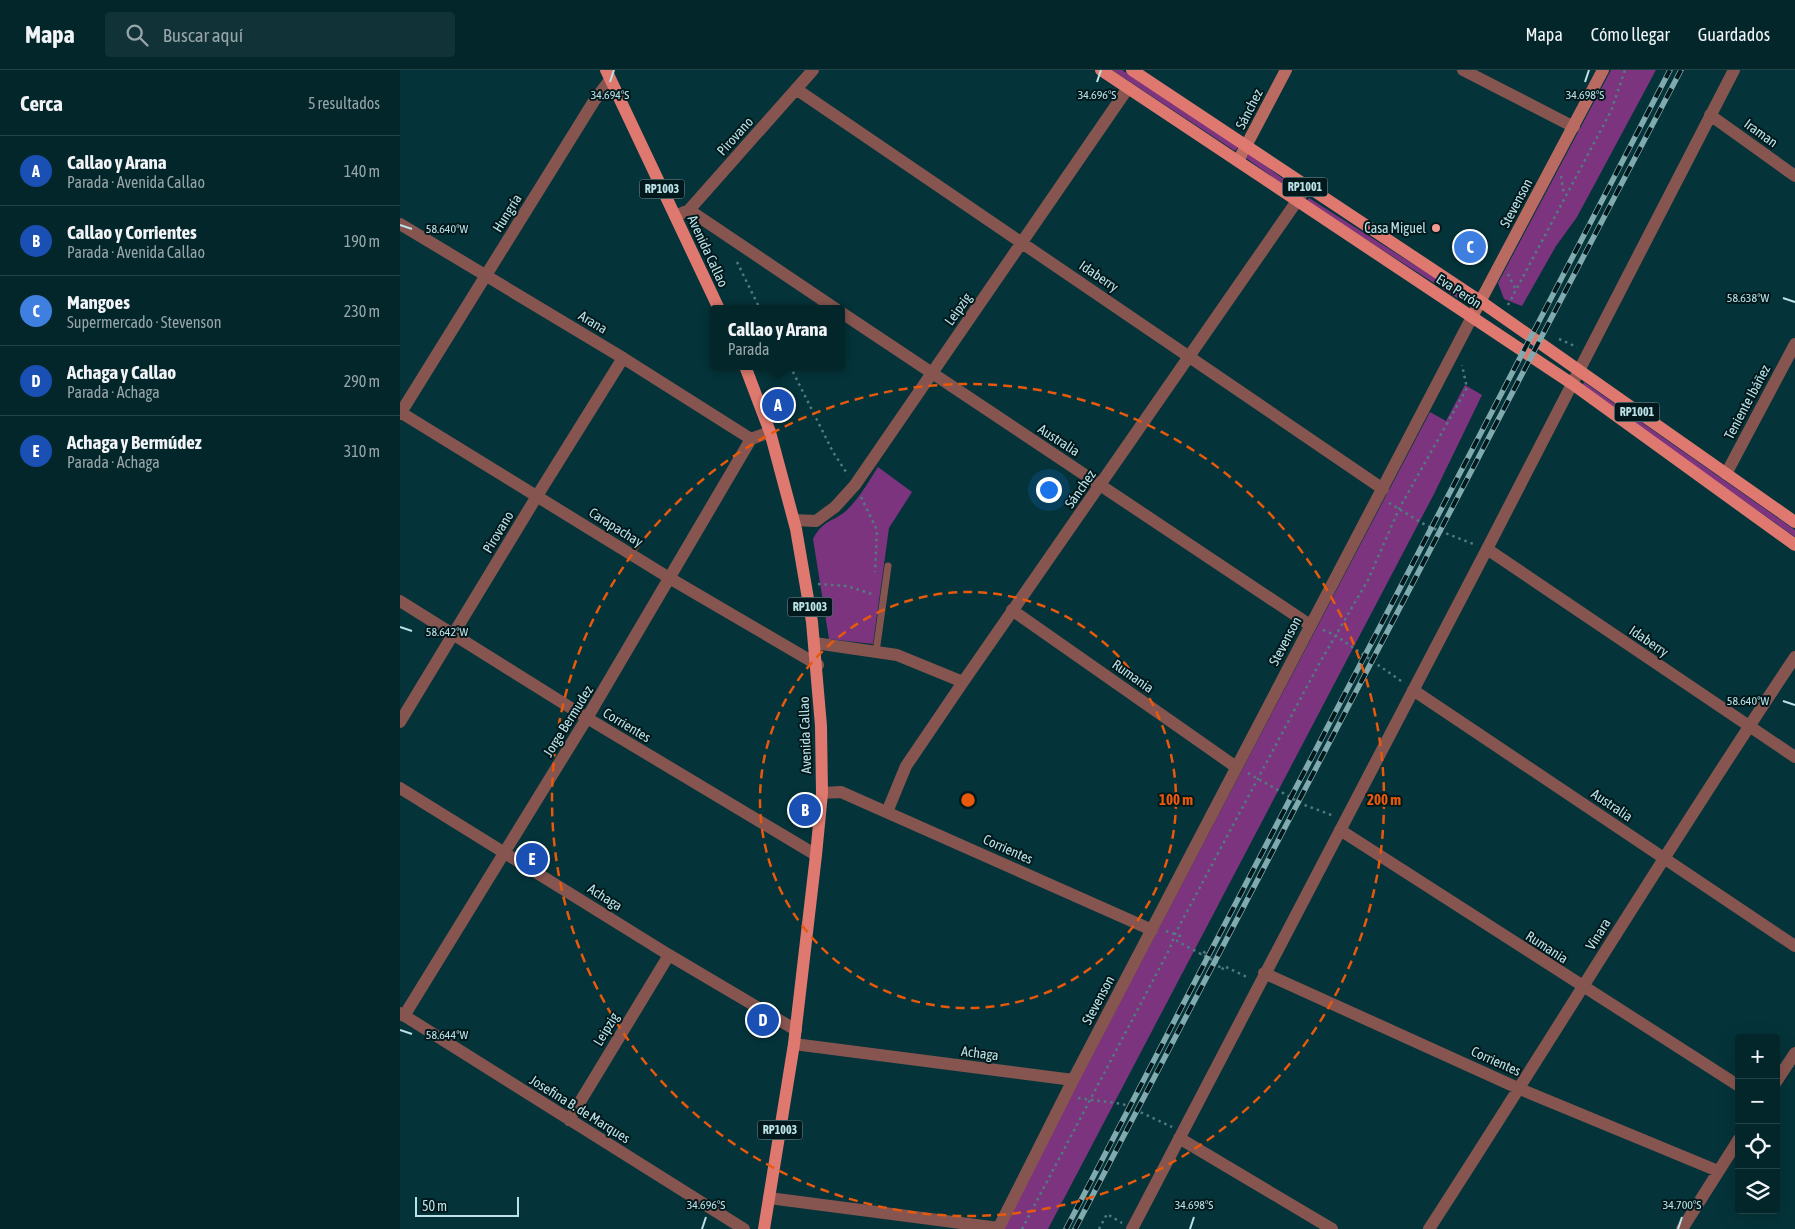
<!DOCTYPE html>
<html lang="es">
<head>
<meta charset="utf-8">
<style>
	:root { --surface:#03262b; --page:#113237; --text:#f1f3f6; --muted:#97a5a9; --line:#244347; --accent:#b45309 }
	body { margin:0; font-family:"Asap Condensed",sans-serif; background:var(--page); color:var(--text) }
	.controls { position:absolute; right:15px; bottom:15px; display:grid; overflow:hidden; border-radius:5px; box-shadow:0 5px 20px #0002 }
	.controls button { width:45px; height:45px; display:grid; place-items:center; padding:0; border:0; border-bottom:1px solid var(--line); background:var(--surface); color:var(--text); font:25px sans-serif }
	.scale { position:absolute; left:15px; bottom:12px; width:104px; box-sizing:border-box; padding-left:5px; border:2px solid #bce2e7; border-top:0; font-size:14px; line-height:18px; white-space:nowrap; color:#bce2e7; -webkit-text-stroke:4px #01191c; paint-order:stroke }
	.you { position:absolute; left:648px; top:419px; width:18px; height:18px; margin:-12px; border:4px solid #fff; border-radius:50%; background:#1a73e8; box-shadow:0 0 0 8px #1a73e833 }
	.badge { display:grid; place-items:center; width:32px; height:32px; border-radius:50%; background:var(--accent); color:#fff; font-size:16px; font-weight:700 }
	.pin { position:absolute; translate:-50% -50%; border:2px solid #fff; box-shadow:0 1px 5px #0006 }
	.popup { position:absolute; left:310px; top:235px; width:135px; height:65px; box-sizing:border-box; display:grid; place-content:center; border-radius:5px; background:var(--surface); filter:drop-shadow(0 1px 4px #0005); font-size:16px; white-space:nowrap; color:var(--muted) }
	.popup b { font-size:19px; color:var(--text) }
	.popup::after { content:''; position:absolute; left:50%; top:100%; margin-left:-10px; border:10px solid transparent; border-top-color:var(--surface) }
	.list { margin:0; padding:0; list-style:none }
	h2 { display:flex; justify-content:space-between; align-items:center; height:65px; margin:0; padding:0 20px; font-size:21px }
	h2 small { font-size:16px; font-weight:400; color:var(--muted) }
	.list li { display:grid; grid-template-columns:32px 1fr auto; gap:15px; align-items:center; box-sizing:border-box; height:70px; padding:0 20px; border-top:1px solid var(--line) }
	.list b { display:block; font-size:19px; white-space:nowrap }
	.list p { margin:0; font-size:16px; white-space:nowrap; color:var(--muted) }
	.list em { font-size:16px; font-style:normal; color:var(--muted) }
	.icon { flex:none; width:28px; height:28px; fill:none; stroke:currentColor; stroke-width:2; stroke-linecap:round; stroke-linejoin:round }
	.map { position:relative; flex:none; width:1395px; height:1159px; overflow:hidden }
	header { display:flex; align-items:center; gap:30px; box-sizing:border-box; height:70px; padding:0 25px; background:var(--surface); border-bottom:1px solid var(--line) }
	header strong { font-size:24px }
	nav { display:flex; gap:28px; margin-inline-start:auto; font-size:18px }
	.search { width:350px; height:45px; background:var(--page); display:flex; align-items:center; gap:12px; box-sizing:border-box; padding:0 18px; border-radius:5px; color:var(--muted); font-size:19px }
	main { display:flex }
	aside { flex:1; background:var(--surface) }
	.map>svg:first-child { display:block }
</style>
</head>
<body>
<header>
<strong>Mapa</strong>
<div class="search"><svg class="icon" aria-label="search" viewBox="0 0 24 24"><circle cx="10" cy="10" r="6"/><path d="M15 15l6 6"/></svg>Buscar aquí</div>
<nav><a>Mapa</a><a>Cómo llegar</a><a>Guardados</a></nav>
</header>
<main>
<aside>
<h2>Cerca<small>5 resultados</small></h2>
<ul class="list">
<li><span class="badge" style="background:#1a4fb4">A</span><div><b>Callao y Arana</b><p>Parada · Avenida Callao</p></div><em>140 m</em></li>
<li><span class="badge" style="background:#1a4fb4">B</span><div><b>Callao y Corrientes</b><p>Parada · Avenida Callao</p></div><em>190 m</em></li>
<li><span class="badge" style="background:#3f7fe0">C</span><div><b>Mangoes</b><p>Supermercado · Stevenson</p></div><em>230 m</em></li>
<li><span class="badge" style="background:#1a4fb4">D</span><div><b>Achaga y Callao</b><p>Parada · Achaga</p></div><em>290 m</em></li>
<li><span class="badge" style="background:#1a4fb4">E</span><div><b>Achaga y Bermúdez</b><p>Parada · Achaga</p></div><em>310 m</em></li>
</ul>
</aside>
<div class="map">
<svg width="1395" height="1159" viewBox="0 0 1395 1159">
	<rect width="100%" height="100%" fill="#043339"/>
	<path fill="#7d347e" d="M 712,0 L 722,0 L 839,76 L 835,81 Z
		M 1211,0 L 1256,0 L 1177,147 L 1156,176 L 1122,236 L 1104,229 L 1098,213 Z
		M 849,84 L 896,118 L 893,122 L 846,88 Z
		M 909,128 L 1062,225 L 1059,229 L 906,131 Z
		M 1184,312 L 1395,460 L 1395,467 L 1182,316 Z
		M 1065,315 L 1082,325 L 1034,424 L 648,1159 L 601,1159 L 1030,342 L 1046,351 Z
		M 478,397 L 512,422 L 489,458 L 473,574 L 429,569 L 413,469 C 424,448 435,452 448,439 C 460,427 469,411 478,397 Z"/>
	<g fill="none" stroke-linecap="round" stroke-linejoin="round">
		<path stroke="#507b81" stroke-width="2.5" stroke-dasharray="2.5 4" stroke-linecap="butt" d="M 1161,106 L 1164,125
			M 337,192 L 360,239
			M 1108,204 L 1116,220
			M 1108,235 L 1211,41 L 1225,0
			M 1159,269 L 1177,277
			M 390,296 L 433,382 L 448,405
			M 461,427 L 477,460 L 475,502
			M 989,433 L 1027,456 L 1076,475
			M 418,514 L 447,516 L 475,525
			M 923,560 L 935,565 L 1004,613
			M 848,703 L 902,734 L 934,746
			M 766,861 L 780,866 L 777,871 L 801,884 L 803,881 L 805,883 L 803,885 L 820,894 L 819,898 L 822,900 L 824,896 L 849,908
			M 678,1028 L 723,1034 L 772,1057
			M 622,1159 L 769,880 L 775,864 L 919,594 L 968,510 L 999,439 L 1067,318 L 1062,295
			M 699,1159 L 707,1144 L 722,1153"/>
		<path stroke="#87554f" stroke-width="7" d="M 476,582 L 488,496"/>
		<path stroke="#87554f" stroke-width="12" d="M 1063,0 L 1174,57
			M 396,19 L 983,419
			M 1310,45 L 1395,106
			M 289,140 L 436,239
			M 275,146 L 289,140 L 413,0
			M 0,154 L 223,288 L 351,369 L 370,362
			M 442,243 L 910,555
			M 0,342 L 271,509 L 418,595
			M 0,344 L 194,31 L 210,10
			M 1326,404 L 1395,274
			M 394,450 L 416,451 L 435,437 L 455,415 L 728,18
			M 1087,479 L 1395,687
			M 0,531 L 187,648 L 416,785
			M 612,540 L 836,697
			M 415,573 L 497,585 L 563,612
			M 1013,620 L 1395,876
			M 0,652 L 137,426 L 223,288
			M 0,718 L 269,885 L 396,960
			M 422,723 L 441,722 L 752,860
			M 487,742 L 506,696 L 563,612 L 906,118
			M 940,760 L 1339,1016
			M 864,903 L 1120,1019 L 1318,1101
			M 0,943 L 344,1159
			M 4,946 L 187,648 L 351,369
			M 394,974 L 673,1010
			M 1376,1012 L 1395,983
			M 169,1050 L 269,885
			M 779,1068 L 932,1159
			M 369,1128 L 599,1158
			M 598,1159 L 673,1010 L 1072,247
			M 732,1159 L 1087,479 L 1334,0
			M 1029,1159 C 1152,969 1269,775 1395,587
			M 1282,1159 L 1339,1069"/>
		<path stroke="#b96a61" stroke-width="12" d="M 838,91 L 886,0
			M 1072,247 L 1203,0"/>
		<path stroke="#df796f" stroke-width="12" d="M 206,0 L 319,239
			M 701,0 L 1171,313 L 1395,475
			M 732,0 L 1080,231 L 1395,452
			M 345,296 L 370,362 L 396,459 L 412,552 L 421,656 L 422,723 L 416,785 L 394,974 L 364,1159"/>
		<g stroke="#81aaaf" stroke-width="5.5">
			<path id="rail" d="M 666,1159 L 1270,0
				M 675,1159 L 1281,0"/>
		</g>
		<use href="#rail" stroke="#01191c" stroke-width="4" stroke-dasharray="11" stroke-linecap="butt"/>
	</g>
	<path fill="none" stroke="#bce2e7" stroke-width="2" d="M 210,12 L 214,0M 697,12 L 701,0M 1185,12 L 1189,0M 0,155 L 12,159M 1383,228 L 1395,232M 0,557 L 12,561M 1383,631 L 1395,635M 0,960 L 12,964M 302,1159 L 306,1147M 790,1159 L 794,1147M 1278,1159 L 1282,1147"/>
	<g fill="none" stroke="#e8590c" stroke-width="2.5" stroke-dasharray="9 6">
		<circle cx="568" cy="730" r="208"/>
		<circle cx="568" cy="730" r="416"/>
	</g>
	<circle fill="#f59c92" stroke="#01191c" stroke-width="2" cx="1036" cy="158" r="5"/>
	<g text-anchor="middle" stroke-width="4" stroke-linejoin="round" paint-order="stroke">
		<g fill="#01191c" stroke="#84a6aa" stroke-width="1">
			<rect x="882.5" y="107.5" width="45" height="19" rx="4"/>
			<rect x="239.5" y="109.5" width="45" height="19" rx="4"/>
			<rect x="1214.5" y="332.5" width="45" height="19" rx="4"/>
			<rect x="387.5" y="527.5" width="45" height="19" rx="4"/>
			<rect x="357.5" y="1050.5" width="45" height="19" rx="4"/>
		</g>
		<g font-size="12" font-weight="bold" fill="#bce2e7">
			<text x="905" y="121">RP1001</text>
			<text x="262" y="123">RP1003</text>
			<text x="1237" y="346">RP1001</text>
			<text x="410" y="541">RP1003</text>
			<text x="380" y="1064">RP1003</text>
		</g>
		<g font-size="14" fill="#bce2e7" stroke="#01191c">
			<text transform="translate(849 39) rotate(-63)" y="5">Sánchez</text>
			<text transform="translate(1361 63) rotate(36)" y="5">Iraman</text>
			<text transform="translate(335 66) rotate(-48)" y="5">Pirovano</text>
			<text transform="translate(1116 133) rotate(-62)" y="5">Stevenson</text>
			<text transform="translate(107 143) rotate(-58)" y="5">Hungría</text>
			<text transform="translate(308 181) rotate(65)" y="5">Avenida Callao</text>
			<text transform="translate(699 206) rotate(34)" y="5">Idaberry</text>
			<text transform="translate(1059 221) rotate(33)" y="5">Eva Perón</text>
			<text transform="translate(558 239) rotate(-55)" y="5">Leipzig</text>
			<text transform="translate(193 252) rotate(31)" y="5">Arana</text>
			<text transform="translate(1347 332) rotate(-62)" y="5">Teniente Ibáñez</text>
			<text transform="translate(659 370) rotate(33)" y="5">Australia</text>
			<text transform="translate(680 419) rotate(-55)" y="5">Sánchez</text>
			<text transform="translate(216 457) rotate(32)" y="5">Carapachay</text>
			<text transform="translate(98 462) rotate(-59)" y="5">Pirovano</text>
			<text transform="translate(885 571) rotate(-62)" y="5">Stevenson</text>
			<text transform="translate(1249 571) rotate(34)" y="5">Idaberry</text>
			<text transform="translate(733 606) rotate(35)" y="5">Rumania</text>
			<text transform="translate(168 651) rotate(-58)" y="5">Jorge Bermudez</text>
			<text transform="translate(227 655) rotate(31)" y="5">Corrientes</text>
			<text transform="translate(405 665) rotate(-92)" y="5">Avenida Callao</text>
			<text transform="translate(1212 735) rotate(34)" y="5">Australia</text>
			<text transform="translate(608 779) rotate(24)" y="5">Corrientes</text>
			<text transform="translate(205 827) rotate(32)" y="5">Achaga</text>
			<text transform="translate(1198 864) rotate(-58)" y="5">Vinara</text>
			<text transform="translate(1147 877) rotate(33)" y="5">Rumania</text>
			<text transform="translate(698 930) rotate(-62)" y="5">Stevenson</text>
			<text transform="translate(206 959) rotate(-59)" y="5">Leipzig</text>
			<text transform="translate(580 983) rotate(7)" y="5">Achaga</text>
			<text transform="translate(1096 991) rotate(24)" y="5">Corrientes</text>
			<text transform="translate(180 1039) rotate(32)" y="5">Josefina B. de Marques</text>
		</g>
		<g font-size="14" fill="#bce2e7" stroke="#01191c" text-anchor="end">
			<text x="1026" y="163">Casa Miguel</text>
		</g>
	</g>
	<g font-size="12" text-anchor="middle" fill="#bce2e7" stroke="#01191c" stroke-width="4" stroke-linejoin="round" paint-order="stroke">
		<text x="210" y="29">34.694°S</text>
		<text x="697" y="29">34.696°S</text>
		<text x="1185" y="29">34.698°S</text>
		<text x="47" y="163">58.640°W</text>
		<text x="1348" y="232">58.638°W</text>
		<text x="47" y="566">58.642°W</text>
		<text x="1348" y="635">58.640°W</text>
		<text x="47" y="969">58.644°W</text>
		<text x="306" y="1139">34.696°S</text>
		<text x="794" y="1139">34.698°S</text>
		<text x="1282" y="1139">34.700°S</text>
	</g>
	<circle cx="568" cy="730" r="8" fill="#e8590c" stroke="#01191c" stroke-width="2.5"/>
	<g font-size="15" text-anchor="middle" font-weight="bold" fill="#e8590c" stroke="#01191c" stroke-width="4" stroke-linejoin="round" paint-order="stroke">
		<text x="776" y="735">100 m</text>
		<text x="984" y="735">200 m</text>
	</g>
</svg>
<div class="controls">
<button>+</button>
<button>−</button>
<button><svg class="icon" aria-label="locate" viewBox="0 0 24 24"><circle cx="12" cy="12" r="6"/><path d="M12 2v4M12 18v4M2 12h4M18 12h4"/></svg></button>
<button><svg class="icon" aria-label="layers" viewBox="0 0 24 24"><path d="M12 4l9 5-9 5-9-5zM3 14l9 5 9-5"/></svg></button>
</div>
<div class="scale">50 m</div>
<div class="you"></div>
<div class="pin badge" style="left:378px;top:335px;background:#1a4fb4">A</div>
<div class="popup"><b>Callao y Arana</b>Parada</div>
<div class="pin badge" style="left:405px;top:740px;background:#1a4fb4">B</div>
<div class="pin badge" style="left:1070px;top:177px;background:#3f7fe0">C</div>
<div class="pin badge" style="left:363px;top:950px;background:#1a4fb4">D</div>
<div class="pin badge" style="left:132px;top:789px;background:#1a4fb4">E</div>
</div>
</main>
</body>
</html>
